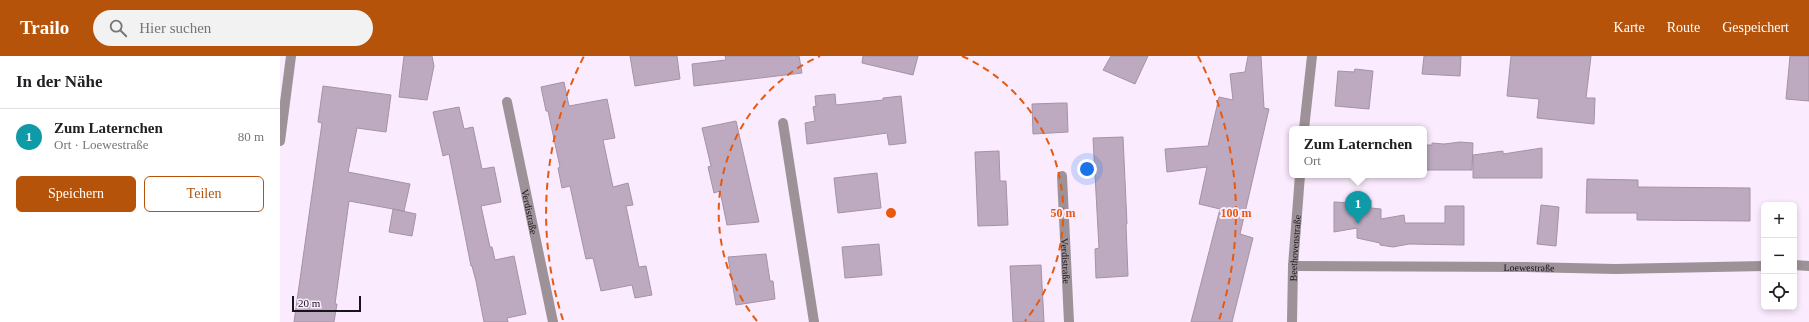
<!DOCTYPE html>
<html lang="de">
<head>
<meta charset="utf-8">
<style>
	:root { --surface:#fff; --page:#f2f2f2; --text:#202124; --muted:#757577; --line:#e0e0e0; --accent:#b45309 }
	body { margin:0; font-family:Georgia,serif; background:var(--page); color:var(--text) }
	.controls { position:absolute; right:12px; bottom:12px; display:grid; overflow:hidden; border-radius:6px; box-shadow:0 2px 6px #0003 }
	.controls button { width:36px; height:36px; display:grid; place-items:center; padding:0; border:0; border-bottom:1px solid var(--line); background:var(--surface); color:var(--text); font:20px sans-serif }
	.scale { position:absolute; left:12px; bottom:10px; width:69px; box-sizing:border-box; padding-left:4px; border:2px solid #19131b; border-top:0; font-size:11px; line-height:14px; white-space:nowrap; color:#19131b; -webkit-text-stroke:3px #fbebfe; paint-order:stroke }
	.you { position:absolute; left:807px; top:113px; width:14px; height:14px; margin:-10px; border:3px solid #fff; border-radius:50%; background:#1a73e8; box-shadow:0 0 0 6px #1a73e833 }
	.badge { display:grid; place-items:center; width:26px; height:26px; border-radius:50%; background:var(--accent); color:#fff; font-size:13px; font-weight:700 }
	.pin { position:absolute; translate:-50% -33px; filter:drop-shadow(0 1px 2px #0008) }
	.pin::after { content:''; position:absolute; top:21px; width:14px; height:12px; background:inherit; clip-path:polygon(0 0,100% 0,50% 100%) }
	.popup { position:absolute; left:1009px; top:70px; width:138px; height:52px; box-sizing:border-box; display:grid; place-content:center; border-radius:6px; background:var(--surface); filter:drop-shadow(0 1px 3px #0005); font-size:13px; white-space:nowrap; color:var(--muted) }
	.popup b { font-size:15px; color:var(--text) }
	.popup::after { content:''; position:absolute; left:50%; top:100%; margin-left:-8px; border:8px solid transparent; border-top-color:var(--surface) }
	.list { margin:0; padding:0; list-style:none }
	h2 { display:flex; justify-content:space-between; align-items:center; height:52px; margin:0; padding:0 16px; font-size:17px }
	h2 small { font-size:13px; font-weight:400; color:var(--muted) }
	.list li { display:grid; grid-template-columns:26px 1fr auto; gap:12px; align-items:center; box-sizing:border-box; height:56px; padding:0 16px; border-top:1px solid var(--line) }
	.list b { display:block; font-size:15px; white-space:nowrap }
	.list p { margin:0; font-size:13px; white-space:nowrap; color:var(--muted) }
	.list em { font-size:13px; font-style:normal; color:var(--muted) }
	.actions { display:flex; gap:8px; padding:12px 16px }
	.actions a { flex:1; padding:9px 0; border:1px solid var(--accent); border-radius:6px; text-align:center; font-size:14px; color:var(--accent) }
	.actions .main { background:var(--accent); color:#fff }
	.icon { flex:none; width:22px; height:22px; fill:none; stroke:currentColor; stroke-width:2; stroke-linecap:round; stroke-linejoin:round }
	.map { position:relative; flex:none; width:1529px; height:266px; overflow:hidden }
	header { display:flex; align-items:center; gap:24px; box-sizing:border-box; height:56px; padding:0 20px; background:var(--accent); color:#fff }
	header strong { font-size:19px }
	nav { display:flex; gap:22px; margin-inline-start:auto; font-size:14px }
	.search { width:280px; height:36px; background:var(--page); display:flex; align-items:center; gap:10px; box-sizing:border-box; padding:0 14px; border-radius:22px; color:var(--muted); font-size:15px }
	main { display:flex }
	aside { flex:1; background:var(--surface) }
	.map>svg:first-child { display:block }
</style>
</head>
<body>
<header>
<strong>Trailo</strong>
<div class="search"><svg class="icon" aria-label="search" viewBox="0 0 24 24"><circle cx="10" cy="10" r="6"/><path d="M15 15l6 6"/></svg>Hier suchen</div>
<nav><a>Karte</a><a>Route</a><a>Gespeichert</a></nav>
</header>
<main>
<aside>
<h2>In der Nähe<small></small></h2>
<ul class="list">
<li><span class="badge" style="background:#0f9aa8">1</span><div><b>Zum Laternchen</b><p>Ort · Loewestraße</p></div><em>80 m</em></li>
</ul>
<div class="actions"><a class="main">Speichern</a><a>Teilen</a></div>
</aside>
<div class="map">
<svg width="1529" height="266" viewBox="0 0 1529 266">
	<rect width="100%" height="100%" fill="#fbebfe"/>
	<path fill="#bdaac0" stroke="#a592a8" d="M 124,0 L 152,0 L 154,10 L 147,44 L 119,41 Z
		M 350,0 L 397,0 L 400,23 L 355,30 Z
		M 445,0 L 519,0 L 522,17 L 414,30 L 412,8 L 446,4 Z
		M 583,0 L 638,0 L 633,19 L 582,7 Z
		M 831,0 L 868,0 L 855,28 L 823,14 Z
		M 968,0 L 981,0 L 984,52 L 989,53 L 960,178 L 973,182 L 952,266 L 911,266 L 940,153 L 919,148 L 927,111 L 887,116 L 885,93 L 928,90 L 939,41 L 953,44 L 950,18 L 965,16 Z
		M 1144,0 L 1181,0 L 1180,20 L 1142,18 Z
		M 1231,0 L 1311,0 L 1306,42 L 1315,42 L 1314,68 L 1257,62 L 1259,43 L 1227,40 Z
		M 1510,0 L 1529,0 L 1529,45 L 1506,43 Z
		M 1075,13 L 1093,15 L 1089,53 L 1055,50 L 1058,15 L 1074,16 Z
		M 284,26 L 289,50 L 327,43 L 335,82 L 323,84 L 333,131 L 348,127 L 353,149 L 346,150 L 359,211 L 366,210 L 372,239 L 355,242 L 352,229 L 321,235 L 313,202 L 306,203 L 290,130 L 282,132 L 278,112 L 280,111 L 268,55 L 266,55 L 261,31 Z
		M 43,30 L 111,39 L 106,76 L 77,72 L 68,116 L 130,128 L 124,155 L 69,145 L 55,248 L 57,248 L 54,266 L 14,266 L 42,67 L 38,66 Z
		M 555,38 L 556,49 L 603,44 L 603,42 L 621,40 L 626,87 L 609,89 L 607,77 L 527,88 L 525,67 L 535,65 L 533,51 L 536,50 L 535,40 Z
		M 781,47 L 787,47 L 788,76 L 753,78 L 752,48 Z
		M 179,51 L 184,73 L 193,71 L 202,113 L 214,111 L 221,146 L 201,150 L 210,191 L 212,191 L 215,204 L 234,200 L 246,258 L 227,262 L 228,266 L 204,266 L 196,225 L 192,210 L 191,210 L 169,98 L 163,100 L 153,56 Z
		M 456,65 L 479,166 L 447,169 L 440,135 L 434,137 L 428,111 L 431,110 L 422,72 Z
		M 843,81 L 847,168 L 846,168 L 848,220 L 816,222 L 815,193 L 819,192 L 813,82 Z
		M 1180,86 L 1193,87 L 1192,114 L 1144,114 L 1144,89 L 1152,89 L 1152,87 L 1164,88 Z
		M 1262,92 L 1262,122 L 1193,122 L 1193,99 L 1223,95 L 1223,98 Z
		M 719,95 L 720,125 L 726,125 L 728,169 L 698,170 L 695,96 Z
		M 597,117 L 601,152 L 558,157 L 554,122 Z
		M 1307,123 L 1358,124 L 1358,131 L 1470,132 L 1470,165 L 1357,164 L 1357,157 L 1306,157 Z
		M 1091,144 L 1091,152 L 1101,153 L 1101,163 L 1124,159 L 1125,167 L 1165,167 L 1165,150 L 1184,150 L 1184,189 L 1129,188 L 1113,191 L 1100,189 L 1100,187 L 1077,182 L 1077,172 L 1054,176 L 1054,146 L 1072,147 Z
		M 1261,149 L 1279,151 L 1276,190 L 1257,188 Z
		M 113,153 L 136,158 L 132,180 L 109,176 Z
		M 599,188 L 602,219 L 565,222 L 562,191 Z
		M 486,198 L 490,225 L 493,225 L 495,243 L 456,249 L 448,201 Z
		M 761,209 L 764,266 L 733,266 L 730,210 Z"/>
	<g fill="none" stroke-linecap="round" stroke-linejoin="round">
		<g stroke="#9d9298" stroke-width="10">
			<path id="s1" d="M 227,46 L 273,266"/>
			<path d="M 503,67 L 534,266"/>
			<path d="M 0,85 L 11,0"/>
			<path id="s2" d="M 782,120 L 789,266"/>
			<path d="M 1514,209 L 1529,210"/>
			<path id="s3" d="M 1013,210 L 1245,211 L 1335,213 L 1484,210"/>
		</g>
		<g stroke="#9d9298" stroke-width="10">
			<path d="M 1024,73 L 1032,0"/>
			<path id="s4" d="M 1012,266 L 1013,210 L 1020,119"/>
		</g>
	</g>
	<g fill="none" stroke="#e8590c" stroke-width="2" stroke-dasharray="7 5">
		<path d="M477 265A172 172 0 0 1 540 0M682 0A172 172 0 0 1 745 265"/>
		<path d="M283 264A345 345 0 0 1 304 0M918 0A345 345 0 0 1 939 264"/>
	</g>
	<g text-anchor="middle" stroke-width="4" stroke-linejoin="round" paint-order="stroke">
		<g font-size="10" fill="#19131b" stroke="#fbebfe">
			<text dy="4" stroke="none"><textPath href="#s1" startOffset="112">Verdistraße</textPath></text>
			<text dy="4" stroke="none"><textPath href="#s4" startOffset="74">Beethovenstraße</textPath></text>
			<text dy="4" stroke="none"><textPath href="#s2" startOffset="85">Verdistraße</textPath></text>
			<text dy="4" stroke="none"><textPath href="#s3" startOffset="236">Loewestraße</textPath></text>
		</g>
	</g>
	<circle cx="611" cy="157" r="6" fill="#e8590c" stroke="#fbebfe" stroke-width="2"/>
	<g font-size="12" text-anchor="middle" font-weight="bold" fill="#e8590c" stroke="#fbebfe" stroke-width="4" stroke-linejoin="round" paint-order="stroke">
		<text x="783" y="161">50 m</text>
		<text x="956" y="161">100 m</text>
	</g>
</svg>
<div class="controls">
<button>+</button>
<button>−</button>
<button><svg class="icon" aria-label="locate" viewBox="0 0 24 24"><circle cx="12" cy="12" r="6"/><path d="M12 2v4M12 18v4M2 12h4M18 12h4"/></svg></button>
</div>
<div class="scale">20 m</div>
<div class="you"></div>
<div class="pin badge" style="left:1078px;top:168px;background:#0f9aa8">1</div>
<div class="popup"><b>Zum Laternchen</b>Ort</div>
</div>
</main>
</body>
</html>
